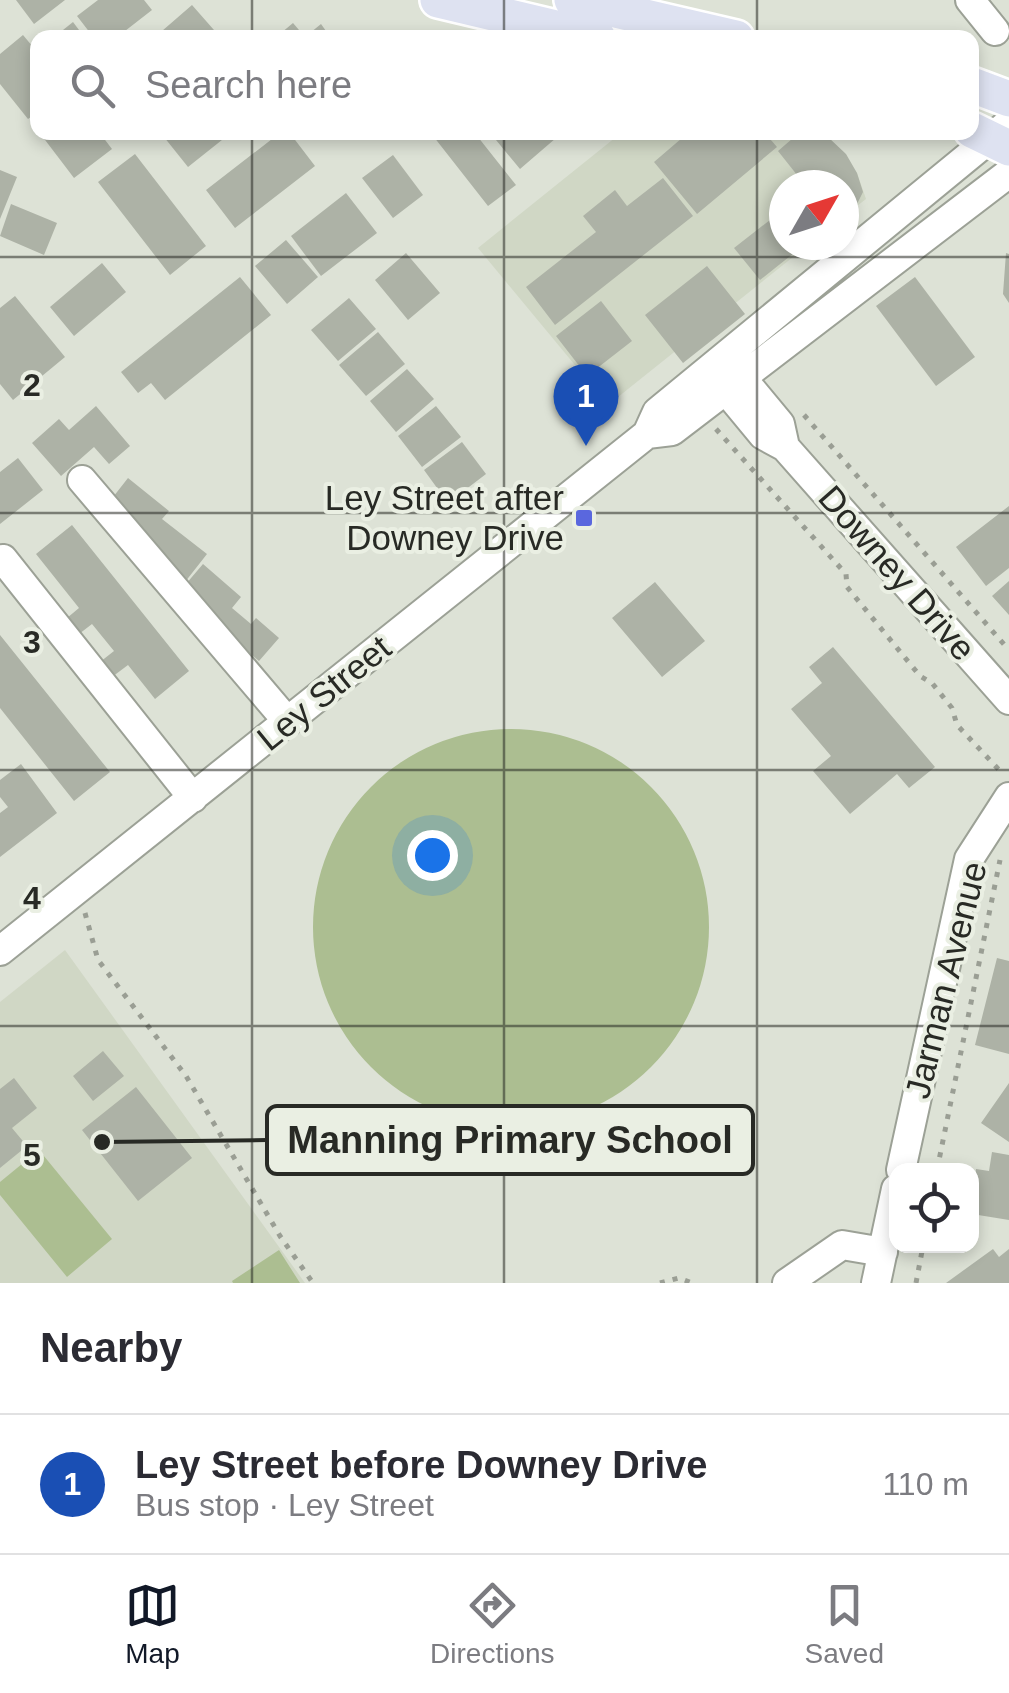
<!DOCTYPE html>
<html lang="en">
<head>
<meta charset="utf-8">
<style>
	:root { --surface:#fff; --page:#f7f7f7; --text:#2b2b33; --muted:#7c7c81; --line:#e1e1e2; --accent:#111827 }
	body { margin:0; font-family:Arial,sans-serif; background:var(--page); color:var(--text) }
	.controls { position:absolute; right:30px; bottom:30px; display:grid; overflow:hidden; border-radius:20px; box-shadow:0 5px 15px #0003 }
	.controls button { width:90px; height:90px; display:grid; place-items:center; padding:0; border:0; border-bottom:2px solid var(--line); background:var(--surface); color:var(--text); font:50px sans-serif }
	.compass { position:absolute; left:769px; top:170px; width:90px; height:90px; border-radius:50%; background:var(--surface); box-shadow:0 5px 15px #0003; rotate:51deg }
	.you { position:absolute; left:432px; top:855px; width:35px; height:35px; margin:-25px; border:8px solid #fff; border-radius:50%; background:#1a73e8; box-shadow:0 0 0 15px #1a73e833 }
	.badge { display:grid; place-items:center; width:65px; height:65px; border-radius:50%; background:var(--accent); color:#fff; font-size:32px; font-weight:700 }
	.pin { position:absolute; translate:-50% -82px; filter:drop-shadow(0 2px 5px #0008) }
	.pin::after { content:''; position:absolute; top:52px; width:35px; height:30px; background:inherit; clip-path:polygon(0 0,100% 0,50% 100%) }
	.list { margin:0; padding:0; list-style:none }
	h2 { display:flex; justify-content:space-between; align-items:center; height:130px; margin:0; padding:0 40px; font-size:42px }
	h2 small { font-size:32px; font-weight:400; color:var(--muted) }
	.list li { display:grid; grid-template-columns:65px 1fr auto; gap:30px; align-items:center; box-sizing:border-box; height:140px; padding:0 40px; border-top:2px solid var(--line) }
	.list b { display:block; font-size:38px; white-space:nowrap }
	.list p { margin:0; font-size:32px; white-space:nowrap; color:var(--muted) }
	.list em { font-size:32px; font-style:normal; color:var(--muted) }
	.icon { flex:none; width:55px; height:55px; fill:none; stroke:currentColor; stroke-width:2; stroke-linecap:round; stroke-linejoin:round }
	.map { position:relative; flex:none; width:1009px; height:1283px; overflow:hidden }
	.search { position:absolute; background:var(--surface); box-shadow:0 5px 15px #0003; left:30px; right:30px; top:30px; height:110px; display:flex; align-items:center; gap:25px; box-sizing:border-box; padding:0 35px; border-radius:20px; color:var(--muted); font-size:38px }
	.sheet { height:270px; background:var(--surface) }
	nav { display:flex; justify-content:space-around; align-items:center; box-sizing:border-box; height:140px; border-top:2px solid var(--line); background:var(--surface); font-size:28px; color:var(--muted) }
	nav a { display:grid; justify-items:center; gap:5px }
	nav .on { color:var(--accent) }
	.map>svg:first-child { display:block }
</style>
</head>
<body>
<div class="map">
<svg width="1009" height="1283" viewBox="0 0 1009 1283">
	<rect width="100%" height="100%" fill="#dde2d6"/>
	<path fill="#d0d7c5" d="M 621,133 L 820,133 L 828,137 L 857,173 L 866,199 L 844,216 L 844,185 L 784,185 L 784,245 L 808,245 L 608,405 L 478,248 Z
		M 65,950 L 305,1283 L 0,1283 L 0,1002 Z"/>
	<path fill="#acbe91" d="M313 927a198 198 0 1 1 396 0a198 198 0 1 1-396 0Z
		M 39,1150 L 112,1239 L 67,1277 L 0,1195 L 0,1182 Z
		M 279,1250 L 300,1283 L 233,1283 L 232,1281 Z"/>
	<path fill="#adb2a6" d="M 16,0 L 65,0 L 34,24 Z
		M 98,0 L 144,0 L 152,10 L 116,38 L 94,38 L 77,16 Z
		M 192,5 L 221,38 L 167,38 L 162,31 Z
		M 73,22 L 85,38 L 53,38 Z
		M 293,23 L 305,37 L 321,24 L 331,38 L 275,38 Z
		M 23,35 L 38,53 L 38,112 L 28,119 L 0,84 L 0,54 Z
		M 39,132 L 99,132 L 112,149 L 74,178 Z
		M 160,132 L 232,132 L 188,167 Z
		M 281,132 L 289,132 L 315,166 L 235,228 L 206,190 Z
		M 430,132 L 474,132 L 516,185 L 488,206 Z
		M 505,132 L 563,132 L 520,169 L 496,140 Z
		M 689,132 L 731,132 L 738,140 L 747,132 L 764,132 L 777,147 L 697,214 L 654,162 Z
		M 800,132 L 820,132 L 828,137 L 846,154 L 857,173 L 863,192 L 857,204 L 844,213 L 844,185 L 805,185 L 778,151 Z
		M 135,154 L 206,246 L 170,275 L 98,182 Z
		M 393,155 L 423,195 L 393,218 L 362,178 Z
		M 0,170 L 17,177 L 0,219 Z
		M 663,178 L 693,216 L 555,325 L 526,287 L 596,232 L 583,216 L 615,190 L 627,206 Z
		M 346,193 L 377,233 L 321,276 L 291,236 Z
		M 11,204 L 57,223 L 44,255 L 0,236 Z
		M 784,209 L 784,245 L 804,245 L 760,280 L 734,248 Z
		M 286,240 L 318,277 L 287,304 L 255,266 Z
		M 406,253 L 440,293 L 408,320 L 375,280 Z
		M 1006,253 L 1009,254 L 1009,303 L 1003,294 Z
		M 102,263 L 126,292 L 74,336 L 50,307 Z
		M 707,266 L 745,314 L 683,363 L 645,315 Z
		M 240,277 L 271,315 L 165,400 L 151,383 L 138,393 L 121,372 Z
		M 915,277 L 975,357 L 936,386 L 876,306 Z
		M 15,296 L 65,357 L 13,400 L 0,384 L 0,308 Z
		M 349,298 L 376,329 L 338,361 L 311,330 Z
		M 601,301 L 632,341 L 587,376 L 556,336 Z
		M 378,332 L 405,364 L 366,396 L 339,365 Z
		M 407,369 L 434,399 L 396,432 L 370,401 Z
		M 96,406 L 130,446 L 109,464 L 94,447 L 61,476 L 32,443 L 59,419 L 69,430 Z
		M 436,406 L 461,437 L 422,467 L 398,436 Z
		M 462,442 L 486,474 L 448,503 L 424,470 Z
		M 18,458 L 43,490 L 0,524 L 0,472 Z
		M 128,478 L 169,511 L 162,519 L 207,554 L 185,582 L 99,515 Z
		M 1009,506 L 1009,568 L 986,586 L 956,547 Z
		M 72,525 L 189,671 L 155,699 L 128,665 L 112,677 L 100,662 L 114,651 L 92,624 L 79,634 L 67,618 L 79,608 L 36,554 Z
		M 203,564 L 241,597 L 232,608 L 251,624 L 256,618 L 279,638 L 259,661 L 247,651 L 242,657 L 174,598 Z
		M 1009,581 L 1009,615 L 992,596 Z
		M 655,582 L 705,641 L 662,677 L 612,618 Z
		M 0,635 L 110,772 L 74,801 L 0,708 Z
		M 833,647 L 935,767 L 909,788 L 897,774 L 850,814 L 813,771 L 831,756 L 791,709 L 822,683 L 809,667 Z
		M 21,764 L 57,813 L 0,857 L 0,813 L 8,807 L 0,797 L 0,780 Z
		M 997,958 L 1009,961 L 1009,1054 L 975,1045 Z
		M 103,1051 L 124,1076 L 93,1101 L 73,1076 Z
		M 14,1078 L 37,1108 L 12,1128 L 27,1146 L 0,1168 L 0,1089 Z
		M 1009,1083 L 1009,1142 L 981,1123 Z
		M 136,1087 L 192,1158 L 138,1201 L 82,1130 Z
		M 992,1152 L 1009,1155 L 1009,1220 L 972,1214 L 976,1169 L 989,1171 Z
		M 993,1249 L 999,1257 L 1009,1249 L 1009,1283 L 946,1283 Z"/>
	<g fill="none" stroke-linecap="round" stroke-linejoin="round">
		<g stroke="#9ca196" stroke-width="32">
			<path id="minor" d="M 970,0 L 995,31
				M 732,366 L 780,424 L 785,447
				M 715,377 L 763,435 L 785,447 L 1009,700
				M 647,434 L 672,431 L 1009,173
				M 82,480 L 288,722
				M 3,559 L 193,798
				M 0,951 L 647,434 L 657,412 L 1009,123
				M 901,1170 L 969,859 L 1009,797
				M 787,1283 L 842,1245 L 883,1252
				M 876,1283 L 896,1189"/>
		</g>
		<g stroke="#fff" stroke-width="40">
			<path id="major" d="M 438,0 L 598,38
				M 572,0 L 736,38
				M 972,85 L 1009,99
				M 972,130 L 1009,148"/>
		</g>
		<path stroke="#9a9e94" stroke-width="5" stroke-dasharray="5 8" stroke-linecap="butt" d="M 804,415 L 1009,650
			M 716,429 L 846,574 L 847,587 L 920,676 L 932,683 L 952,708 L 957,725 L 1002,773
			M 85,913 L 98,960 L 186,1076 L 280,1236 L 313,1283
			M 937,1170 L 1000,860
			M 660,1283 L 679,1278 L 692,1283
			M 916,1283 L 923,1246"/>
		<use href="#minor" stroke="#fff" stroke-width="28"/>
		<use href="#major" stroke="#dee2f1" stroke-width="35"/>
	</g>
	<path fill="none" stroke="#282a25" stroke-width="2.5" stroke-opacity="0.55" d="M 252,0 L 252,38M 504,0 L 504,38M 757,0 L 757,38M 252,132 L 252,1283M 504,132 L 504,1283M 757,132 L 757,1283M 0,257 L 1009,257M 0,513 L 1009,513M 0,770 L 1009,770M 0,1026 L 1009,1026"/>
	<rect fill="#5a67de" stroke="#eaefe3" stroke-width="4" x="574" y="508" width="20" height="20" rx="5"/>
	<g text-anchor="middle" stroke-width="8" stroke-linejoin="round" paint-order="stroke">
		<g font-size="35" fill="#282a25" stroke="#eaefe3" text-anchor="end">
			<text x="564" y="510">Ley Street after<tspan x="564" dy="40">Downey Drive</tspan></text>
		</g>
		<g font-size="35" fill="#282a25" stroke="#eaefe3">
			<text transform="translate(897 573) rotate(49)" y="12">Downey Drive</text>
			<text transform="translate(324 693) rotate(-39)" y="12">Ley Street</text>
			<text transform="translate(946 980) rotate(-76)" y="12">Jarman Avenue</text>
		</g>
	</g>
	<g font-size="32" text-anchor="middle" font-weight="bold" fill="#282a25" stroke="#eaefe3" stroke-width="8" stroke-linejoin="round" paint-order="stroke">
		<text x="32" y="396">2</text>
		<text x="32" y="653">3</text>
		<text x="32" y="909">4</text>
		<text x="32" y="1166">5</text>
	</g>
	<path fill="none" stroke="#282a25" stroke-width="4" d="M102 1142L267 1140"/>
	<circle fill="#282a25" stroke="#eaefe3" stroke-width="4" cx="102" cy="1142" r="10"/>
	<rect fill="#eaefe3" stroke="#282a25" stroke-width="4" x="267" y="1106" width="486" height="68" rx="10"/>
	<g font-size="38" text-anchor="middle" font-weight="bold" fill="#282a25">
		<text x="510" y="1153">Manning Primary School</text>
	</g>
</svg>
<div class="controls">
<button><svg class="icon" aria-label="locate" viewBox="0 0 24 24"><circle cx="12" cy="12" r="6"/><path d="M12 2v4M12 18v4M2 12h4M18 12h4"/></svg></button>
</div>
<svg class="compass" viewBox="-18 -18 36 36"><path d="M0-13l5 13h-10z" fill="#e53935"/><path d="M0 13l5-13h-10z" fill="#7c7c81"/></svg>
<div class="you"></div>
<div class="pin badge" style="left:586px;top:446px;background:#1a4fb4">1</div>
<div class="search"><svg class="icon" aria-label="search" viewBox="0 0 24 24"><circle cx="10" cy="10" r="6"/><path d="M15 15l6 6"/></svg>Search here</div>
</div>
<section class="sheet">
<h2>Nearby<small></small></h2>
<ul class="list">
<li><span class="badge" style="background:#1a4fb4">1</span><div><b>Ley Street before Downey Drive</b><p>Bus stop · Ley Street</p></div><em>110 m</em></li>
</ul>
</section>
<nav>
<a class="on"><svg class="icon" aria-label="map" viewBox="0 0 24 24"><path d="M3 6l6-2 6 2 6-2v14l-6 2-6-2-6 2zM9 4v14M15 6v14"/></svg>Map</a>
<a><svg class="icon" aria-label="directions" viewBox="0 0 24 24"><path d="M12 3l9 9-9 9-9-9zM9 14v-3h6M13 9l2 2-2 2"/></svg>Directions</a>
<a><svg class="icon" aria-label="saved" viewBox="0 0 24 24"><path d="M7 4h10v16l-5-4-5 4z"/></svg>Saved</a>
</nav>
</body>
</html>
